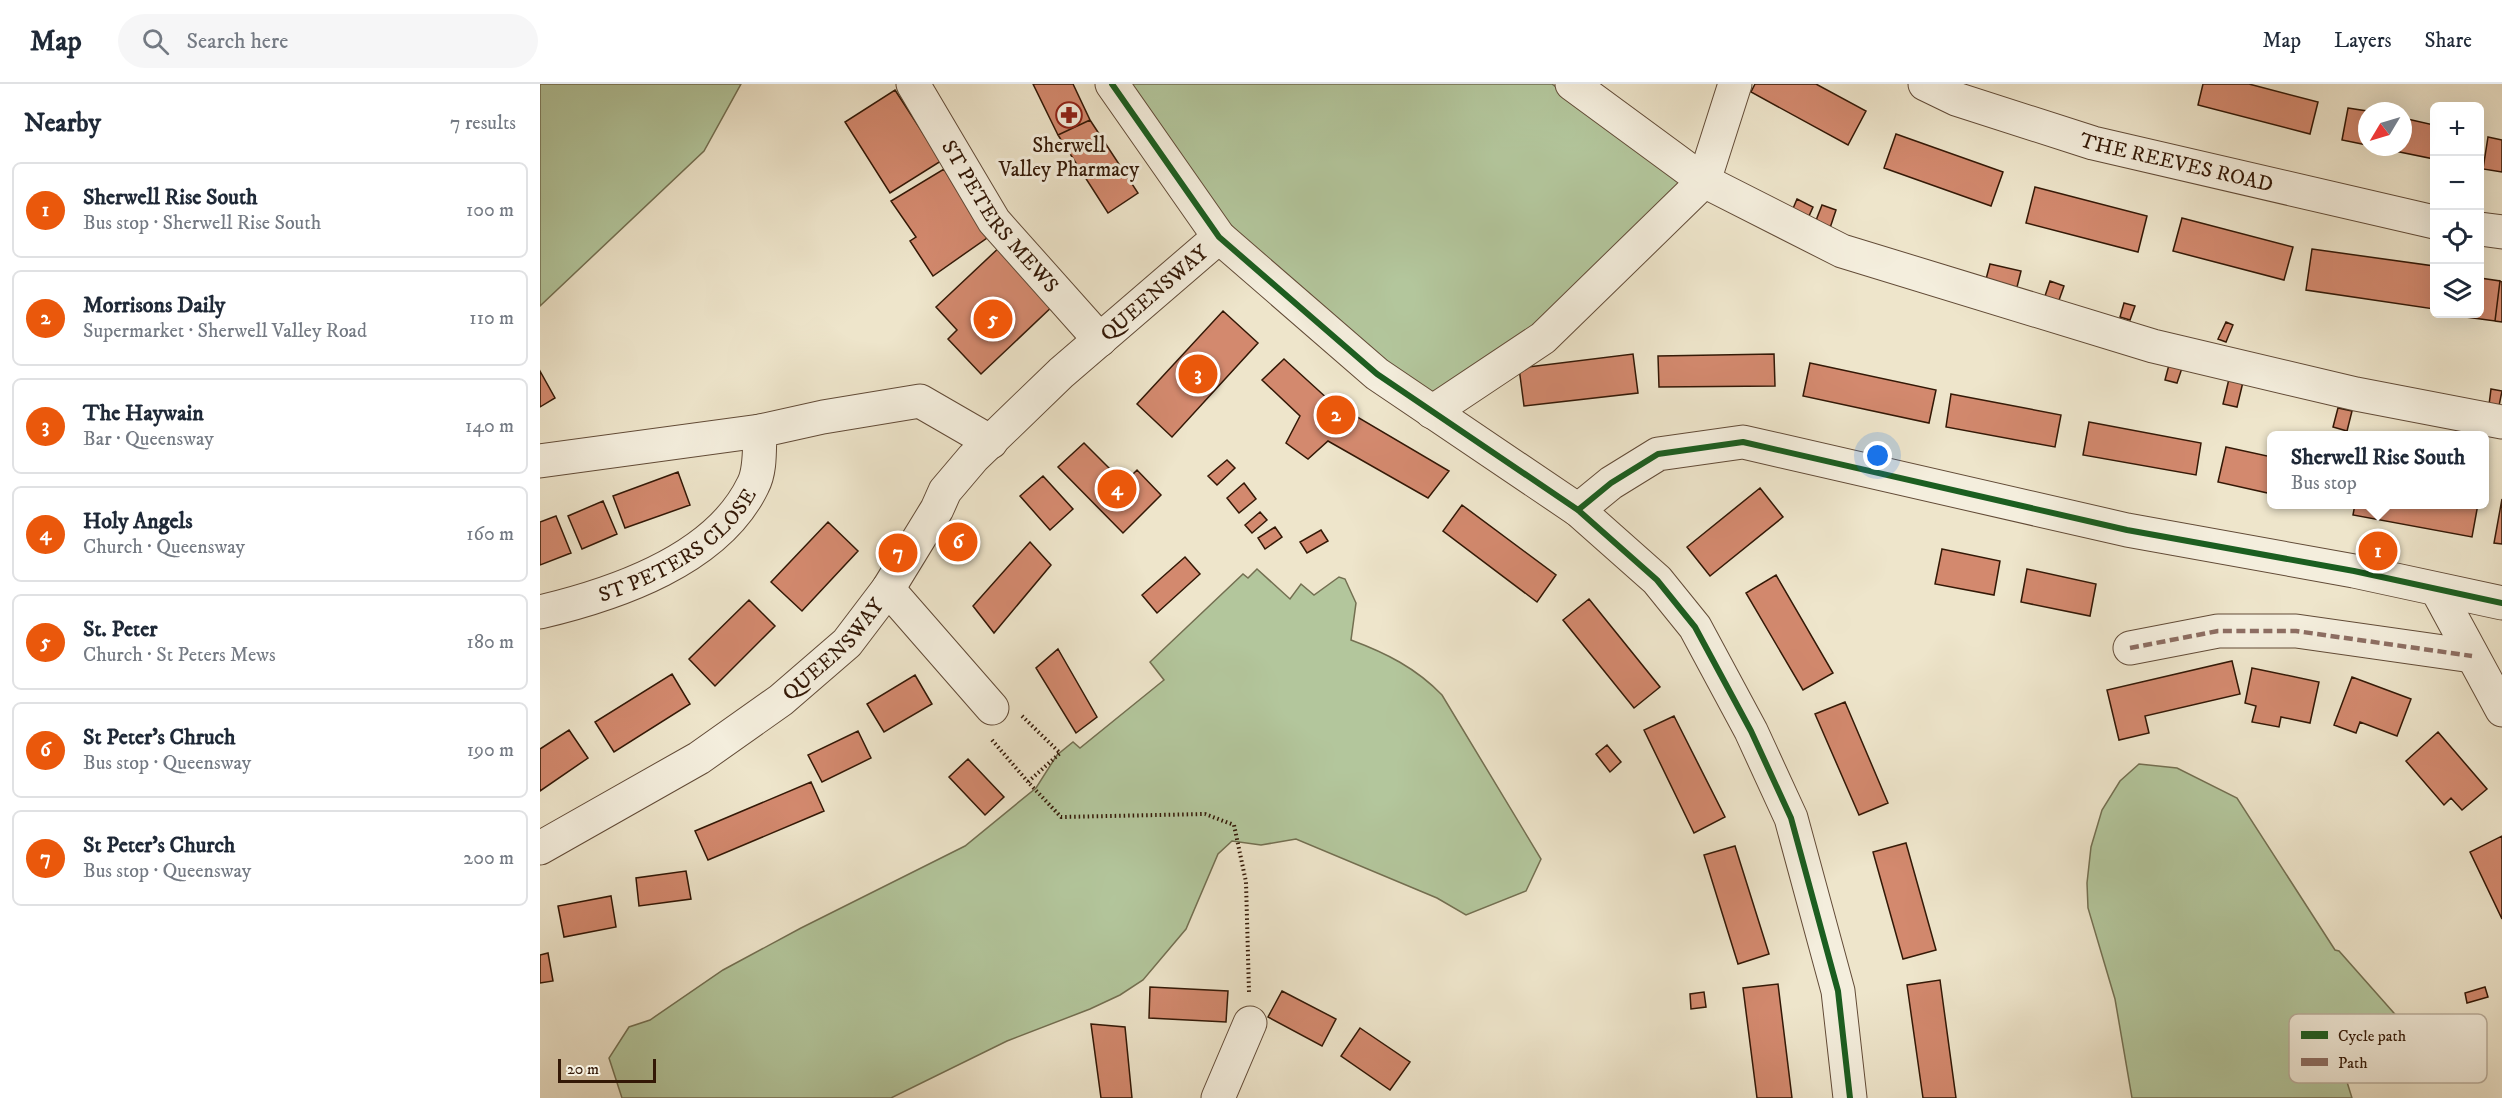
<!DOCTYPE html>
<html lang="en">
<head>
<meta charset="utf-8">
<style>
	:root { --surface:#fff; --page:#f6f6f7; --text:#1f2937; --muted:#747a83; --line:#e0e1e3; --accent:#ea580c }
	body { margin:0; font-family:"IM FELL DW Pica",serif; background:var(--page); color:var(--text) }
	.controls { position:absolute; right:18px; top:18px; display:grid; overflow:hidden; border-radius:9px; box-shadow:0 6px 24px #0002 }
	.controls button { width:54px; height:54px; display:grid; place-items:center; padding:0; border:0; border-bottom:2px solid var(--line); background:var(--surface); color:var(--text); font:30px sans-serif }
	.compass { position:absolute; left:1818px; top:18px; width:54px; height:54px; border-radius:50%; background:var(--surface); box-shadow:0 6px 24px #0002; rotate:232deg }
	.scale { position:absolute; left:18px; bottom:15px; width:98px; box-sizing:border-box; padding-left:6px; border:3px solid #331806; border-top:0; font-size:16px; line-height:21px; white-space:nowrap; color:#331806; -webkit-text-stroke:4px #f4eedd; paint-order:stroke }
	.you { position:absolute; left:1338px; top:372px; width:21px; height:21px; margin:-15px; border:4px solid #fff; border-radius:50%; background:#1a73e8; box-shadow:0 0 0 9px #1a73e833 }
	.badge { display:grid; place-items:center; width:39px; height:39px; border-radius:50%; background:var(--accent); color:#fff; font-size:20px; font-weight:700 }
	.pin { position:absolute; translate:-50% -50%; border:3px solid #fff; box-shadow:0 2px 6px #0006 }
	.popup { position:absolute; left:1727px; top:347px; width:222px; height:78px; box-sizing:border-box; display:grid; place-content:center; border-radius:9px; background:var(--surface); filter:drop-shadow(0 2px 4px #0005); font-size:20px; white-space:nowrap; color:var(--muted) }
	.popup b { font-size:22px; color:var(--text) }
	.popup::after { content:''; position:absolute; left:50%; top:100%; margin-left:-12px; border:12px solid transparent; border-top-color:var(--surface) }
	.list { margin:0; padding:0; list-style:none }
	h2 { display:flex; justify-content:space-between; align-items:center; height:78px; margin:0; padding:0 24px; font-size:26px }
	h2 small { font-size:20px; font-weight:400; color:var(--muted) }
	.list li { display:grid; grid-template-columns:39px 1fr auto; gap:18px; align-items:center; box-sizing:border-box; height:96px; margin:0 12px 12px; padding:0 12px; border:2px solid var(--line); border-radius:9px }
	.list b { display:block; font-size:22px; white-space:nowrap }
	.list p { margin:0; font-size:20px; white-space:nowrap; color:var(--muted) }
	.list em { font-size:20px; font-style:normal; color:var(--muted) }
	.icon { flex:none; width:33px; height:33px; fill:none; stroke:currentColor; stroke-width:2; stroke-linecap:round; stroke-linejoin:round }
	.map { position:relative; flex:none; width:1962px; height:1014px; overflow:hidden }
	header { display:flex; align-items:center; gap:36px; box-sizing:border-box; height:84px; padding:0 30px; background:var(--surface); border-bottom:2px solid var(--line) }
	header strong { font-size:28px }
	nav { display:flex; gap:33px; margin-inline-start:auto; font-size:21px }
	.search { width:420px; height:54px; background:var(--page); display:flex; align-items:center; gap:15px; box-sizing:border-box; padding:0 21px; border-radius:33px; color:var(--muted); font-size:22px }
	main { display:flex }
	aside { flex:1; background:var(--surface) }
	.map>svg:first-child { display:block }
</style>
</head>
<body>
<header>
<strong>Map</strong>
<div class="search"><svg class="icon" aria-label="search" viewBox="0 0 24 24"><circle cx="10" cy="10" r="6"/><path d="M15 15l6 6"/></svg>Search here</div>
<nav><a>Map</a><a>Layers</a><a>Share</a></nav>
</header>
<main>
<aside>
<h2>Nearby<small>7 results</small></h2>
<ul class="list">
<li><span class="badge">1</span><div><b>Sherwell Rise South</b><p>Bus stop · Sherwell Rise South</p></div><em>100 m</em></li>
<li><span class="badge">2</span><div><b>Morrisons Daily</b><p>Supermarket · Sherwell Valley Road</p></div><em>110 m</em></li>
<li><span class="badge">3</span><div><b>The Haywain</b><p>Bar · Queensway</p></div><em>140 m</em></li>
<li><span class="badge">4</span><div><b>Holy Angels</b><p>Church · Queensway</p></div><em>160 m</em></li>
<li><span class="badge">5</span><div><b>St. Peter</b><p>Church · St Peters Mews</p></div><em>180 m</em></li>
<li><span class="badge">6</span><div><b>St Peter's Chruch</b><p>Bus stop · Queensway</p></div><em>190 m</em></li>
<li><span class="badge">7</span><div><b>St Peter's Church</b><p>Bus stop · Queensway</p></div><em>200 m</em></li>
</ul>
</aside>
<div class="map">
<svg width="1962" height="1014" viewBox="0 0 1962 1014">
	<rect width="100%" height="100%" fill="#eee5cb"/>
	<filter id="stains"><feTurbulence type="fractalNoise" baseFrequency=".00333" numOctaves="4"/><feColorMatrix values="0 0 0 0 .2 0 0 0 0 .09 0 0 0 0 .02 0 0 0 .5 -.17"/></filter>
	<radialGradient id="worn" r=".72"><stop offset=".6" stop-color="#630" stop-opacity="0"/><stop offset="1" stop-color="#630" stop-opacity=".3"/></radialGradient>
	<path fill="#b3c69c" stroke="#736f51" stroke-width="1.5" d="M 0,0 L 201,0 L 164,67 L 0,222 Z
		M 572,0 L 1012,0 L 1143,98 L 1021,225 L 883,322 L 679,153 Z
		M 717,485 L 750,515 L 761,500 L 774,511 L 799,493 L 805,495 L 816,519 L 811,556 C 846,569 876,584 902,611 L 1001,775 L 986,807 L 926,831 L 897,814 L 756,755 L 721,761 L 692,757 L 678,770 L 646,845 L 603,896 L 580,911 L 550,925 L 467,957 L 351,1014 L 82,1014 L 69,974 L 89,943 L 110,936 L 183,886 L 261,844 L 425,762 L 496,704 L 517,671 L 533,658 L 540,664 L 624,596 L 610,578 L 703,490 L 708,494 Z
		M 1599,680 L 1637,684 L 1697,714 L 1795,866 L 1799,867 L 1861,937 L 1858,956 L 1851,962 L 1802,982 L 1812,1014 L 1592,1014 L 1575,915 L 1548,824 L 1547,799 L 1551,763 L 1562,726 L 1580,697 Z"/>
	<path fill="#d3896e" stroke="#331806" stroke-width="1.5" d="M 493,0 L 533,0 L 550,36 L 518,51 Z
		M 1215,0 L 1276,0 L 1326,27 L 1308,61 L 1211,8 Z
		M 1663,0 L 1709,0 L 1778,18 L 1770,50 L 1658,21 Z
		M 355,6 L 401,77 L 350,109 L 305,38 Z
		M 1808,24 L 1827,27 L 1827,61 L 1802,56 Z
		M 1863,34 L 1894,41 L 1894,75 L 1835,63 L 1863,63 Z
		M 550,36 L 598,109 L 568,129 L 518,51 Z
		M 1356,50 L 1463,88 L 1451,122 L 1344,84 Z
		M 1948,53 L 1962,56 L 1962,88 L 1943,85 Z
		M 404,85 L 447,154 L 393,192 L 370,157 L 376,153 L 351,117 Z
		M 1495,103 L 1607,132 L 1598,168 L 1486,139 Z
		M 1257,115 L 1273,123 L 1265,141 L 1249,134 Z
		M 1282,121 L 1296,126 L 1290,144 L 1275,139 Z
		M 1642,134 L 1753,163 L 1744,196 L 1633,167 Z
		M 463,160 L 517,218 L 441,290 L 408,255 L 417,246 L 396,223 Z
		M 1772,165 L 1894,182 L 1894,225 L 1766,206 Z
		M 1450,180 L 1481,187 L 1476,207 L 1445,199 Z
		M 1940,194 L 1960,197 L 1955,237 L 1926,233 L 1926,230 L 1940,230 Z
		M 1510,197 L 1524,202 L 1518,219 L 1504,215 Z
		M 1960,197 L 1962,198 L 1962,238 L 1955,237 Z
		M 1584,219 L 1595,222 L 1590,236 L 1580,233 Z
		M 683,227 L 718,259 L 632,353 L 597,320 Z
		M 1686,238 L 1693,241 L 1686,258 L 1678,255 Z
		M 1093,270 L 1098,309 L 984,322 L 979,284 Z
		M 1234,270 L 1235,302 L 1119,303 L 1118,272 Z
		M 744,275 L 790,317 L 909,387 L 888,414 L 788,357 L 768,375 L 746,359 L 760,332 L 722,296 Z
		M 1630,277 L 1643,281 L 1637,299 L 1625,296 Z
		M 1270,279 L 1396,306 L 1389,339 L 1263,312 Z
		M 0,287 L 15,314 L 0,323 Z
		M 1689,295 L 1703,298 L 1697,323 L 1683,320 Z
		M 1951,305 L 1962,307 L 1959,322 L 1949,321 Z
		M 1411,310 L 1521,331 L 1515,363 L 1406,343 Z
		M 1798,324 L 1812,327 L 1807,347 L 1793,343 Z
		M 1549,338 L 1661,359 L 1656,391 L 1543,371 Z
		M 544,359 L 584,399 L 597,386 L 621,411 L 583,449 L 518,383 Z
		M 1686,363 L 1732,373 L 1732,410 L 1678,398 Z
		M 687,376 L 695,384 L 677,401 L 668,392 Z
		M 138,388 L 150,421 L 85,444 L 73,412 Z
		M 503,392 L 533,425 L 510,446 L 480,412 Z
		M 704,399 L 716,415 L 699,429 L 687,414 Z
		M 1220,404 L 1243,433 L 1170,492 L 1147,463 Z
		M 1962,415 L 1962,460 L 1954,459 Z
		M 63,417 L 77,450 L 42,465 L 28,432 Z
		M 1815,420 L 1938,420 L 1932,453 L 1813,431 Z
		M 922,421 L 1016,491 L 997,518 L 903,447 Z
		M 720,428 L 727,436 L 712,449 L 705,441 Z
		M 16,432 L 31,469 L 0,481 L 0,438 Z
		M 288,438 L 318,467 L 262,527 L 231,498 Z
		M 735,443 L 742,453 L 725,465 L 718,454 Z
		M 781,446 L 788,457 L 767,469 L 760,458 Z
		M 490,458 L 511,481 L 454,549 L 433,522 Z
		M 1402,465 L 1460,477 L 1454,511 L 1395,500 Z
		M 645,473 L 660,490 L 617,529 L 602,511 Z
		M 1487,485 L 1556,500 L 1550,532 L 1481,518 Z
		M 1236,491 L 1293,589 L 1263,606 L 1206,509 Z
		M 1049,515 L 1120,603 L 1094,624 L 1023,536 Z
		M 209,516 L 235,542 L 175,602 L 149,575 Z
		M 518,565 L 557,633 L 536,649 L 496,584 Z
		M 1692,577 L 1700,610 L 1605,632 L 1609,649 L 1579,656 L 1567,606 Z
		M 1712,584 L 1779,598 L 1770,639 L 1741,633 L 1739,643 L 1712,638 L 1716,622 L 1705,619 Z
		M 132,590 L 150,620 L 74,668 L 55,638 Z
		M 375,591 L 392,620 L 344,648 L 327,620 Z
		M 1812,593 L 1871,615 L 1857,652 L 1820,638 L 1816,649 L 1794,641 Z
		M 1305,618 L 1348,719 L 1319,731 L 1275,630 Z
		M 1134,632 L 1185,733 L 1154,749 L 1104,646 Z
		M 29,646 L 48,674 L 0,707 L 0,665 Z
		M 318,647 L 331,674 L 282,698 L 268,671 Z
		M 1898,648 L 1947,705 L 1922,726 L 1911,714 L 1904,721 L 1866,677 Z
		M 1067,661 L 1081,678 L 1070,688 L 1056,670 Z
		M 428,675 L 464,713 L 445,731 L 409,693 Z
		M 271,698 L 284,727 L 168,776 L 155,747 Z
		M 1962,752 L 1962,835 L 1930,768 Z
		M 1366,759 L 1396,866 L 1363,875 L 1333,768 Z
		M 1195,762 L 1229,870 L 1198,880 L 1164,771 Z
		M 146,787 L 151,815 L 99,822 L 96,794 Z
		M 71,812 L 76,843 L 24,853 L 18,822 Z
		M 8,869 L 13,897 L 0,899 L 0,871 Z
		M 1400,896 L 1416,1014 L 1383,1014 L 1367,901 Z
		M 1238,900 L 1252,1014 L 1217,1014 L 1203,904 Z
		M 610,903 L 688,907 L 686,938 L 609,934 Z
		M 1945,903 L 1948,913 L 1927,919 L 1925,909 Z
		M 742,907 L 796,935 L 782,962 L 728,933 Z
		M 1164,908 L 1166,923 L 1151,925 L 1150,910 Z
		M 551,940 L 585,943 L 592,1014 L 561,1014 Z
		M 820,944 L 870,978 L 850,1006 L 801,972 Z"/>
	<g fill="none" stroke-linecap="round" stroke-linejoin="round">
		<g stroke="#624b37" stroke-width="35">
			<g id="minor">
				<path id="s1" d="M 373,0 L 454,137 L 560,256"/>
				<path d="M 572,0 L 679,153 L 837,290 L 1038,426 L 1117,496 L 1155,543 L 1211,647 L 1251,734 L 1298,907 L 1310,1014"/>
				<path d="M 1032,0 L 1164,97 L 1302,167 L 1613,262 L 1816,310 L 1962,338"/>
				<path id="s2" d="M 1385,0 L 1416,15 L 1553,59 L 1894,138"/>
				<path d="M 1940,145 L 1962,148"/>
				<path d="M 892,328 L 1003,254 L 1164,97 L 1195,0"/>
				<path d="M 0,377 L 220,347"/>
				<path d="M 1038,426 L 1071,399 L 1118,370 L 1203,358 L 1587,446 L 1814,487 L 1962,519"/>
				<path d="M 348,505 L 452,624"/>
				<path d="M 1897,506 L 1962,626"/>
				<path id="s3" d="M 0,528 C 76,510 177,476 213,401 C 221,386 219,364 220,347 L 283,333 L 380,317 L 451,358"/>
				<path d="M 1590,564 L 1678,547 L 1756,547 L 1932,572"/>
				<path id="s4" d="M 0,764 L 159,674 L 241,616 L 307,559 L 348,505 L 397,425 L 405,407 L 433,374 L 521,289 L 679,153"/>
				<path d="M 678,1014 L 710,939"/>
			</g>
		</g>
		<path stroke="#331806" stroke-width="4" stroke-dasharray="1.5 3" stroke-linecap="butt" d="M 482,632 L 520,669 L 488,698 L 521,733 L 665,730 L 694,741 L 706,798 L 709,908
			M 452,656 L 488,698"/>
		<use href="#minor" stroke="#f4eedd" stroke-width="33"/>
		<path stroke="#8d6e63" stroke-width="4.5" stroke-dasharray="9 4.5" stroke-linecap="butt" d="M 1590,564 L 1678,547 L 1756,547 L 1932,572"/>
		<g stroke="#f4eedd" stroke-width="10">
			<path id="cycleway" d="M 572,0 L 679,153 L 837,290 L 1038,426 L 1117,496 L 1155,543 L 1211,647 L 1251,734 L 1298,907 L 1310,1014
				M 1038,426 L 1071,399 L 1118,370 L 1203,358 L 1587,446 L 1814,487 L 1962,519"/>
		</g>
		<use href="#cycleway" stroke="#1b5e20" stroke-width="6"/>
	</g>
	<defs>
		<g id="pharmacy-ring" transform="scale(1.35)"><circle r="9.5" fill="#f4eedd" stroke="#8f2418" stroke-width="1.5"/><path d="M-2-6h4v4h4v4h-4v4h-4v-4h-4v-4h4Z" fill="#8f2418"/></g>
	</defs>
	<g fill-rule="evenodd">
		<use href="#pharmacy-ring" x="529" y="31"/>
	</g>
	<g text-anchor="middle" stroke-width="6" stroke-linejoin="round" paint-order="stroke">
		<g font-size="21" fill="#331806" stroke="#f4eedd">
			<text x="529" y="68">Sherwell<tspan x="529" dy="24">Valley Pharmacy</tspan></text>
		</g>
		<g font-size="21" fill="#331806" stroke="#f4eedd">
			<text dy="7" stroke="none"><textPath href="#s2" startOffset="264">THE REEVES ROAD</textPath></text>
			<text dy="7" stroke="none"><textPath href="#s1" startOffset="159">ST PETERS MEWS</textPath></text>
			<text dy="7" stroke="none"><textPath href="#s4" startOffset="840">QUEENSWAY</textPath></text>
			<text dy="7" stroke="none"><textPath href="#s3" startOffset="156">ST PETERS CLOSE</textPath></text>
			<text dy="7" stroke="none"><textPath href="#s4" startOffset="356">QUEENSWAY</textPath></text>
		</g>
	</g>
	<rect x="1749" y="930" width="198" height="69" rx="9" fill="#f4eedd" stroke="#baae9c" stroke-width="1.5"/>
	<rect x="1761" y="947" width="27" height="8" fill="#1b5e20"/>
	<rect x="1761" y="974" width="27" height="8" fill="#8d6e63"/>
	<g font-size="16" fill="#331806">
		<text x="1798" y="957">Cycle path</text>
		<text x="1798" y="984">Path</text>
	</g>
	<rect width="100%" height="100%" filter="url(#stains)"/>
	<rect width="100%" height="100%" fill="url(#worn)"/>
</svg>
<div class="controls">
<button>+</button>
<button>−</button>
<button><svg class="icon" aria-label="locate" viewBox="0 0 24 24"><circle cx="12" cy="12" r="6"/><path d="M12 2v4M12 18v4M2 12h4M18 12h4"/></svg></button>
<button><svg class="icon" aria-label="layers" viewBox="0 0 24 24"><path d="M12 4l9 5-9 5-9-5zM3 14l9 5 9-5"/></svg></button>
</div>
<svg class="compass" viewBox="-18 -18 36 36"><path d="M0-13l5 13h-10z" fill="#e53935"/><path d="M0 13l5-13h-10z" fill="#747a83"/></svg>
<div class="scale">20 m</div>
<div class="you"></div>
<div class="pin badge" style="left:1838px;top:467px">1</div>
<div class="popup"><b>Sherwell Rise South</b>Bus stop</div>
<div class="pin badge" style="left:796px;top:331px">2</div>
<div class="pin badge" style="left:658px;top:290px">3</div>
<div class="pin badge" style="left:577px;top:405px">4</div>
<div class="pin badge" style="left:453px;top:235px">5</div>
<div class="pin badge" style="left:418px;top:458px">6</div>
<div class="pin badge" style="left:358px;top:469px">7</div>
</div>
</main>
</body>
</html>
